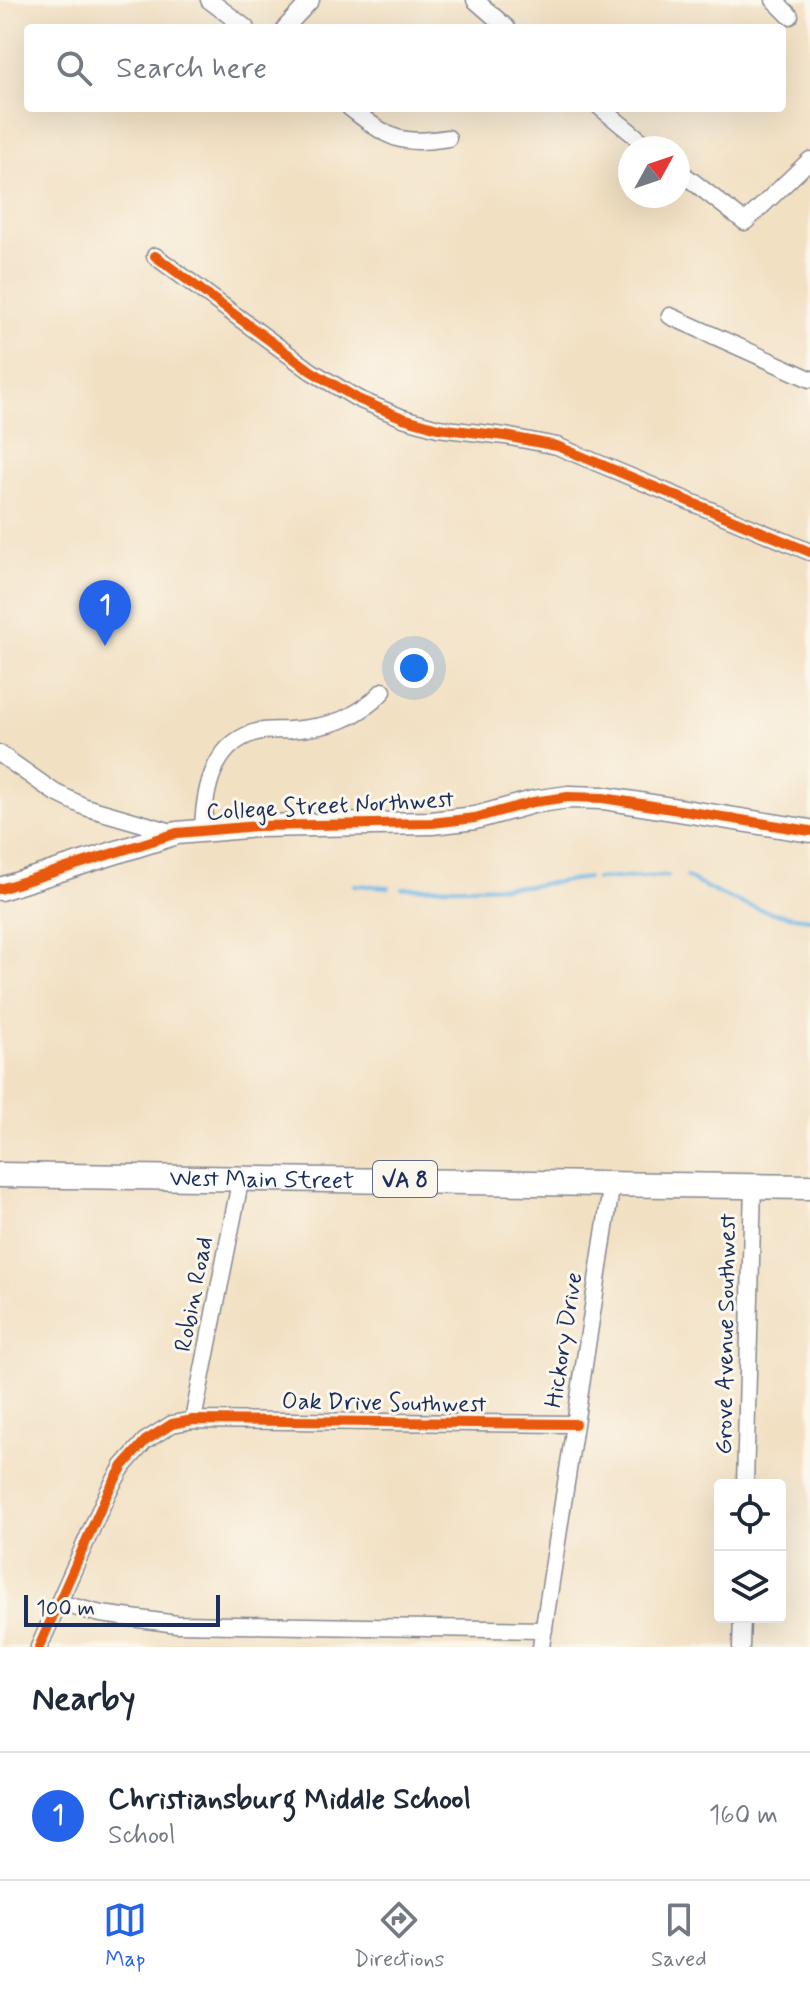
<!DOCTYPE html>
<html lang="en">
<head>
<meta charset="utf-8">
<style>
	:root { --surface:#fff; --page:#f6f6f7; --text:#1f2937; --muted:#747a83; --line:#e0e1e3; --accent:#2563eb }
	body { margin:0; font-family:Mynerve,sans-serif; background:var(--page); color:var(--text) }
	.controls { position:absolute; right:24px; bottom:24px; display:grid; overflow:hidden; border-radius:8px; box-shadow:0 8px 32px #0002 }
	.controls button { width:72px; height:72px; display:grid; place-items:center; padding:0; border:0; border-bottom:2px solid var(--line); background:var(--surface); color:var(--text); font:40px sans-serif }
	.compass { position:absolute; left:618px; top:136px; width:72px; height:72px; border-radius:50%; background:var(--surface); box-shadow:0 8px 32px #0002; rotate:50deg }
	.scale { position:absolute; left:24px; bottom:20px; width:196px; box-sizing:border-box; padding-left:8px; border:4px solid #1b2f5e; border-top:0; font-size:22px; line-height:28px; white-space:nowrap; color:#1b2f5e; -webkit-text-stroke:6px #fbf7ec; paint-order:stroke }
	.you { position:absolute; left:414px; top:668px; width:28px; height:28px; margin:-20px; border:6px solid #fff; border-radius:50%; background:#1a73e8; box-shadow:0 0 0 12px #1a73e833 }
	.badge { display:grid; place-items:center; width:52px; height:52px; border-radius:50%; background:var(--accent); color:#fff; font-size:26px; font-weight:700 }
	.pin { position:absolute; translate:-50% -66px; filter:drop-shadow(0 2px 4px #0008) }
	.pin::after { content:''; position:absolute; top:42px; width:28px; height:24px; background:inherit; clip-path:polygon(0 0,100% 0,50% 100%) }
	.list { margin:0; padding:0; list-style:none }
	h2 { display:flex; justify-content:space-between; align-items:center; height:104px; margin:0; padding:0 32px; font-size:34px }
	h2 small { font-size:26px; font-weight:400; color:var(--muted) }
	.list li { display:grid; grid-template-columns:52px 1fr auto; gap:24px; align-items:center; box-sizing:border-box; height:128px; padding:0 32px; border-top:2px solid var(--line) }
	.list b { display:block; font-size:30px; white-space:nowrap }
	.list p { margin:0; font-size:26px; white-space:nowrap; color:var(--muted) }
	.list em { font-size:26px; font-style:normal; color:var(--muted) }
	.icon { flex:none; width:44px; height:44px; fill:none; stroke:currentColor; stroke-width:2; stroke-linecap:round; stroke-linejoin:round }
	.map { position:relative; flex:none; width:810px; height:1647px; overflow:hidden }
	.search { position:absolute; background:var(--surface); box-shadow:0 8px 32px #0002; left:24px; right:24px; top:24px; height:88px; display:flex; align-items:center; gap:20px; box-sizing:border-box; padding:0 28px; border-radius:8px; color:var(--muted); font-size:30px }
	.sheet { height:232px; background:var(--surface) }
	nav { display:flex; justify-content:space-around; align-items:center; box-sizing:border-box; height:112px; border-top:2px solid var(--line); background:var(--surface); font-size:22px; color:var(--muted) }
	nav a { display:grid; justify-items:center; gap:4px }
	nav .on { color:var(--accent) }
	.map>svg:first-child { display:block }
</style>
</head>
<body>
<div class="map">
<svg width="810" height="1647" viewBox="0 0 810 1647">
	<rect width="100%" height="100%" fill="#fbf7ec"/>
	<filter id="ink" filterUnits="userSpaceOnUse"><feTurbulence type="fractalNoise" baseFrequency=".0125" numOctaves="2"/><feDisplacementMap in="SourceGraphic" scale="16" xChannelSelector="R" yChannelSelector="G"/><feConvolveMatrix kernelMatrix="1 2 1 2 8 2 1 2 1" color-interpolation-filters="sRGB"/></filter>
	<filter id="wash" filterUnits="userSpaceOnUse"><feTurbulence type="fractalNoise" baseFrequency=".006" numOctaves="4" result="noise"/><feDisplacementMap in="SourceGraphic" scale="32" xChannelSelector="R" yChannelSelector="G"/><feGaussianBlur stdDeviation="1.8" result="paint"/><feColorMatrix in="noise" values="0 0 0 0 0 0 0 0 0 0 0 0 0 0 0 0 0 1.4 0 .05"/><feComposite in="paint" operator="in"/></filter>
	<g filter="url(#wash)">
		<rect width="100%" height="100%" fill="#f2e0c3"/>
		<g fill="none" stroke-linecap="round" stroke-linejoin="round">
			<path stroke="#6eb5e5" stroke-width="4" d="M 687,877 C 724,899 767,915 810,919
				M 596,879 L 668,876
				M 354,885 L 389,887
				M 402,888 L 528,886 L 587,878"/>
		</g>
	</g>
	<g filter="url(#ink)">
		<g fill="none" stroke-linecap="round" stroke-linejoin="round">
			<g stroke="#868890" stroke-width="19">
				<path id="street" d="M 209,0 L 246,28
					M 475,0 L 507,28
					M 774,0 L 790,16
					M 285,28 L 311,0
					M 350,108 C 389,138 398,146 448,138
					M 601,108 L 650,148
					M 678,170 L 745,222 L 810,160
					M 155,256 L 311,371 L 358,399 L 403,418 L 438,428 L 505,436 L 557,446 L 810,552
					M 670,316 L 810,379
					M 0,754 L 54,792 L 85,807 L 175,833
					M 203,830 C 204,792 212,746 253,733 C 266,729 278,731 290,730 C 329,727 356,720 383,691
					M 193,1420 L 241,1177
					M 745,1485 L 753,1185
					M 59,1603 L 101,1614 L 177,1624 L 544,1630
					M 39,1647 L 108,1492 L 123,1466 L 145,1441 L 172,1424 L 193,1420 L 575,1424
					M 541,1647 L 612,1182
					M 741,1647 L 742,1617"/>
			</g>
			<g stroke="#868890" stroke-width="25">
				<path id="secondary" d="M 0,889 L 177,833 L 257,826 L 432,823 L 475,818 L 533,802 L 568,797 L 603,798 L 810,831"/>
			</g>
			<g stroke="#868890" stroke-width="27">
				<g id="primary">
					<path id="s1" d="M 0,1175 L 810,1187"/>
				</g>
			</g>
			<use href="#street" stroke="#fff" stroke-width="16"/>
			<use href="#secondary" stroke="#fff" stroke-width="22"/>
			<use href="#primary" stroke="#fff" stroke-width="24"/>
			<g stroke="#fbf7ec" stroke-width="15">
				<path id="cycleway" d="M 155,256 L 311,371 L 358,399 L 403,418 L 438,428 L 505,436 L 557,446 L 810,552
					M 0,889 L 177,833 L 257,826 L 432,823 L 475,818 L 533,802 L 568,797 L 603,798 L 810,831
					M 39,1647 L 108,1492 L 123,1466 L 145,1441 L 172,1424 L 193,1420 L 575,1424"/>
			</g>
			<use href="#cycleway" stroke="#e8590c" stroke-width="10"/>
		</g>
	</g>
	<g text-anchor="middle" stroke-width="6" stroke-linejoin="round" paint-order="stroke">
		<rect fill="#fbf7ec" stroke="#5e6b89" stroke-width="2" x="373" y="1161" width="64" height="36" rx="6"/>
		<g font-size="22" font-weight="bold" fill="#1b2f5e">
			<text x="405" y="1187">VA 8</text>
		</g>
		<g font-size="24" fill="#1b2f5e" stroke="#fbf7ec">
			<text transform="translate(330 805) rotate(-3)" y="8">College Street Northwest</text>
			<text dy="8" stroke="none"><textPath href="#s1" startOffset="262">West Main Street</textPath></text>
			<text transform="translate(193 1294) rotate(-79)" y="8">Robin Road</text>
			<text transform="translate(725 1334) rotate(-89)" y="8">Grove Avenue Southwest</text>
			<text transform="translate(563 1340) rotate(-81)" y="8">Hickory Drive</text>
			<text transform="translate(384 1402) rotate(1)" y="8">Oak Drive Southwest</text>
		</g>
	</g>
</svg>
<div class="controls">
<button><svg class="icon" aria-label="locate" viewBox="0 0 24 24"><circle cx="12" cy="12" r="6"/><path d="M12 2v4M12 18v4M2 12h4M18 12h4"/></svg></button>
<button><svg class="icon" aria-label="layers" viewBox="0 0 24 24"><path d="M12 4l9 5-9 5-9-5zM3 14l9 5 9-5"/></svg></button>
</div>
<svg class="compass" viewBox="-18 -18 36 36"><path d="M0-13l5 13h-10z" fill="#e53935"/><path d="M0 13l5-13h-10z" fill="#747a83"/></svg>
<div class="scale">100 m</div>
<div class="you"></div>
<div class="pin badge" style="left:105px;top:646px">1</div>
<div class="search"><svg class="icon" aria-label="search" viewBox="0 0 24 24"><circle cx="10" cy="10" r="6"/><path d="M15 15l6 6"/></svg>Search here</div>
</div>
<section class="sheet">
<h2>Nearby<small></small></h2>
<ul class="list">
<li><span class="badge">1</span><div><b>Christiansburg Middle School</b><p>School</p></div><em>160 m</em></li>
</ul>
</section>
<nav>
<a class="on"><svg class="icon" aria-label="map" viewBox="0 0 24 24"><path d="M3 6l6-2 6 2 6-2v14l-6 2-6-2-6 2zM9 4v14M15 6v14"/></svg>Map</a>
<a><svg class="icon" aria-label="directions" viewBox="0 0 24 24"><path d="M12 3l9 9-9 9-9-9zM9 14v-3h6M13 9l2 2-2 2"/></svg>Directions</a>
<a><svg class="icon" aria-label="saved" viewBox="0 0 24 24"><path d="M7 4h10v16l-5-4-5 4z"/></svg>Saved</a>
</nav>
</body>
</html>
